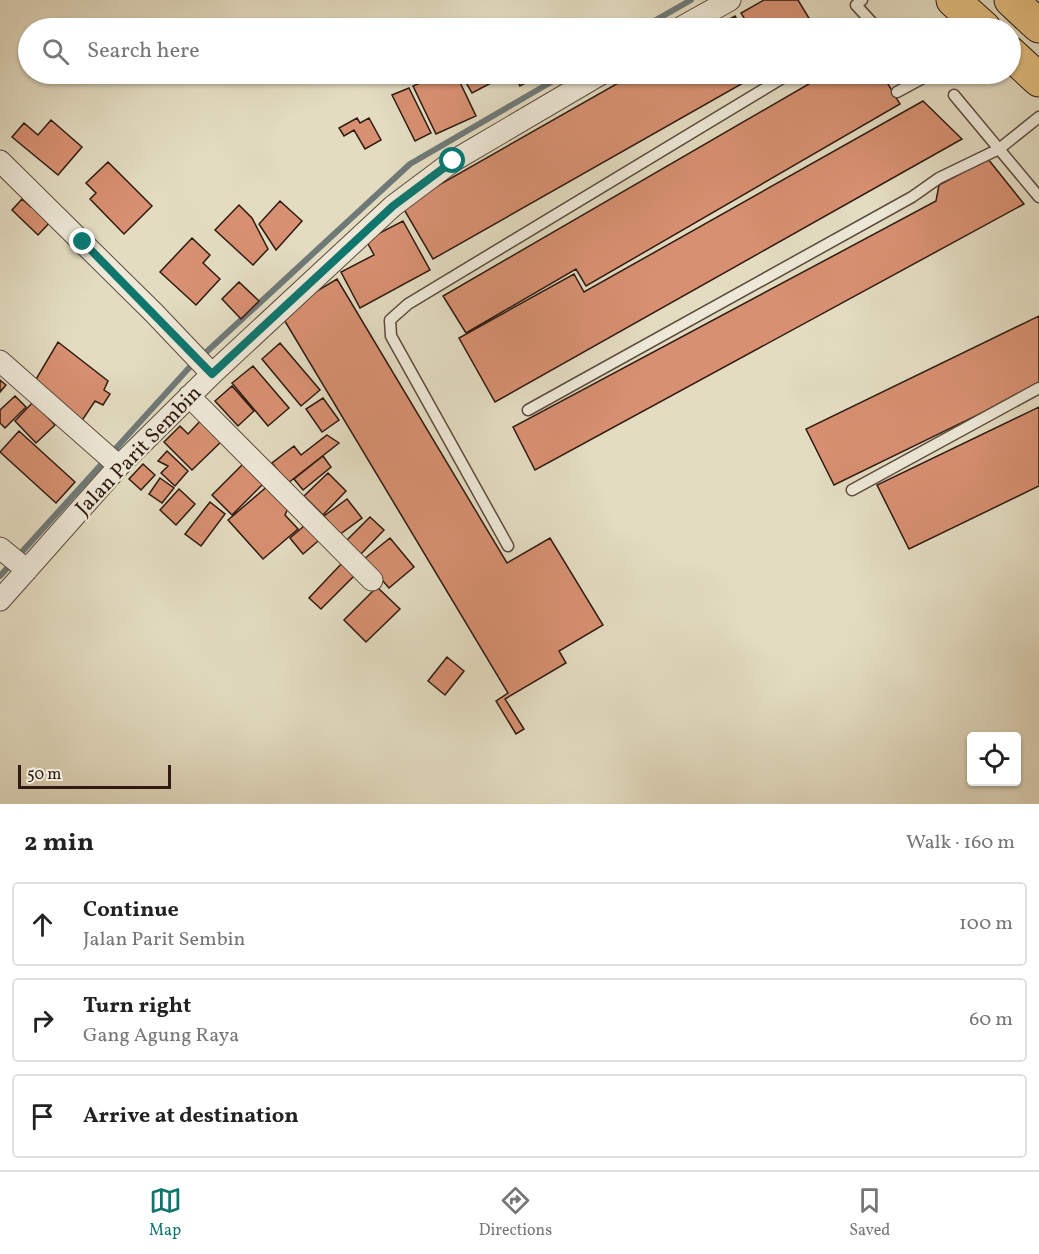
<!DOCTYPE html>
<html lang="en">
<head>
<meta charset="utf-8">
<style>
	:root { --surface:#fff; --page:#f6f6f6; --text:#222; --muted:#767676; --line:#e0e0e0; --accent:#0f766e }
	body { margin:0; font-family:Vollkorn,serif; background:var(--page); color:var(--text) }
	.controls { position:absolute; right:18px; bottom:18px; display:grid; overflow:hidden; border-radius:6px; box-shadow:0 2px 4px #0004 }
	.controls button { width:54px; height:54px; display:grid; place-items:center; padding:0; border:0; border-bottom:2px solid var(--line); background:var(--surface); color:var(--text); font:30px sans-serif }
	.scale { position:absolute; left:18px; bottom:15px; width:153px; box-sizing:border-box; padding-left:6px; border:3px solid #301a11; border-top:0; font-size:16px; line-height:21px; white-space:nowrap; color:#301a11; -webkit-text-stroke:4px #ede8d7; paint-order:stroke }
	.stop { position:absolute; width:18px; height:18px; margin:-14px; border:4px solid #0f766e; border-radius:50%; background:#fff }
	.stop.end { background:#0f766e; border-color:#fff; box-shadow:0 2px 6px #0008 }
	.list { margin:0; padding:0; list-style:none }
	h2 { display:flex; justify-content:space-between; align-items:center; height:78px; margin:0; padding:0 24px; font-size:26px }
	h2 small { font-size:20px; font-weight:400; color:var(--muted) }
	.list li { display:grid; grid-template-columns:39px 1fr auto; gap:18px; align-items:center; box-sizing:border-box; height:84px; margin:0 12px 12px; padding:0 12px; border:2px solid var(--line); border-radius:6px }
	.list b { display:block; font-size:22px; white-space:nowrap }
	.list p { margin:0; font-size:20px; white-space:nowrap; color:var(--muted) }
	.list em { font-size:20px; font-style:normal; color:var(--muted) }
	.icon { flex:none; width:33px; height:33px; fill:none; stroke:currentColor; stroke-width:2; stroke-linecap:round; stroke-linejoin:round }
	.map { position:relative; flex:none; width:1039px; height:804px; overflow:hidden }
	.search { position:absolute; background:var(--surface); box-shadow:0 2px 4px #0004; left:18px; right:18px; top:18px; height:66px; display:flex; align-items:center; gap:15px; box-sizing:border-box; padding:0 21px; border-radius:33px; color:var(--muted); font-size:22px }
	.sheet { height:366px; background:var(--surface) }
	nav { display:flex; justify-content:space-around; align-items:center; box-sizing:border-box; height:84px; border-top:2px solid var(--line); background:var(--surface); font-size:16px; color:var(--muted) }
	nav a { display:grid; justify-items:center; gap:3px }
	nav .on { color:var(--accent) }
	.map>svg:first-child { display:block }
</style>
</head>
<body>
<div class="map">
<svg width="1039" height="804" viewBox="0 0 1039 804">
	<rect width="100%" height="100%" fill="#e3dcc1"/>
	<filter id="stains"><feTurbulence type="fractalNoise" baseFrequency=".00333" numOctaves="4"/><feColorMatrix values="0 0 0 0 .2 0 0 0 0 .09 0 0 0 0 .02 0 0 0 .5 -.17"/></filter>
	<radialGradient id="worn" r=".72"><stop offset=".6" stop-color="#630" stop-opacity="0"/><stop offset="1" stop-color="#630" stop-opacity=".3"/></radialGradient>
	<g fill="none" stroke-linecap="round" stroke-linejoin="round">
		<path stroke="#6f7978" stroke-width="6" d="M 642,28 L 691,0
			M 0,576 L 188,369 L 410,164 L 565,74"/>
	</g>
	<path fill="#d79071" stroke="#301a11" stroke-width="1.5" d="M 764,0 L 798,0 L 815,28 L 750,28 L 741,13 Z
		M 735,16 L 742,28 L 713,28 Z
		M 440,74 L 456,74 L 476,116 L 436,134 L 413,86 Z
		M 461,74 L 508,74 L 472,93 Z
		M 514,74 L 542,74 L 520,86 Z
		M 634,74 L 759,74 L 433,259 L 402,206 Z
		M 826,74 L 882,74 L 900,104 L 586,286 L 576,269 L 466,333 L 443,296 Z
		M 409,88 L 431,133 L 415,141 L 392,95 Z
		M 923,101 L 962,139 L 495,402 L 459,338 L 574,274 L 584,292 Z
		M 357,118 L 360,123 L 369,118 L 381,140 L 365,149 L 354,130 L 344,136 L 339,128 Z
		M 51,120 L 82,147 L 58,175 L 12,137 L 24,123 L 38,135 Z
		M 988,159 L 1024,204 L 535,470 L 513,427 L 936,201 L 939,185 Z
		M 108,162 L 152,206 L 124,234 L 90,199 L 96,193 L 86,183 Z
		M 22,199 L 31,207 L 36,201 L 54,218 L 38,235 L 12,210 Z
		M 280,201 L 302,221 L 276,250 L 259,224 Z
		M 239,205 L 252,218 L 268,249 L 253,265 L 215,230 Z
		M 403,221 L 430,270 L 360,308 L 341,272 L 374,255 L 366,240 Z
		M 192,238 L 210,255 L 203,263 L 220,279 L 196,305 L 160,272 Z
		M 337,279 L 507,563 L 550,538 L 603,625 L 559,651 L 566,663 L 505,699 L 524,729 L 516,734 L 496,701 L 508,693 L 280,313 Z
		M 239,282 L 259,301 L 241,319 L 222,299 Z
		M 1039,316 L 1039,385 L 834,485 L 806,429 Z
		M 58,342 L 108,381 L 104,390 L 110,394 L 103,405 L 95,401 L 81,422 L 32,386 Z
		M 280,343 L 320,390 L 301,406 L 262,359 Z
		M 253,366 L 289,408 L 268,426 L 232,383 Z
		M 0,380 L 6,385 L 0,392 Z
		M 232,386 L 254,411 L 238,426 L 215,401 Z
		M 15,396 L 26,407 L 5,428 L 0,423 L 0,410 Z
		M 323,398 L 339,420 L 322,432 L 306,409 Z
		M 33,402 L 55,425 L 36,443 L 15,421 Z
		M 1039,407 L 1039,486 L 909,549 L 877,485 Z
		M 203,418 L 224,439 L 192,470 L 164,442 L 180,426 L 188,434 Z
		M 19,431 L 75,482 L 56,503 L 0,452 Z
		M 327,435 L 339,443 L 288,483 L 272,463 L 294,446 L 301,455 Z
		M 167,451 L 188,471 L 175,486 L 161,473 L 168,466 L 158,461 Z
		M 323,456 L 331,467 L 303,490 L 294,479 Z
		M 249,458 L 269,478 L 232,515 L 212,495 Z
		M 143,464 L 155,475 L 141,490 L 129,479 Z
		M 328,473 L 346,491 L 323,515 L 304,496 Z
		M 160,478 L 174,488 L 162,503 L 149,494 Z
		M 270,484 L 289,506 L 285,515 L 298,529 L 263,559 L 228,520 Z
		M 179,489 L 195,504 L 176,525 L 160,510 Z
		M 347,499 L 362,518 L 339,535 L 324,516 Z
		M 210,502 L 225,514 L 201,546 L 185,534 Z
		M 370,517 L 384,530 L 359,556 L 345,542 Z
		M 311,520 L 324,536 L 303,554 L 290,538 Z
		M 390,538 L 414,567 L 389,588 L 364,559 Z
		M 343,562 L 356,574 L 321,609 L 309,598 Z
		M 377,587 L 400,609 L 366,642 L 344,620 Z
		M 447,657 L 464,671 L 445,695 L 428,681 Z"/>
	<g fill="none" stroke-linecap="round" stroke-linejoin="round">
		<g stroke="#5d4a3d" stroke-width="13">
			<path id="service" d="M 862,0 L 856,5 L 877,28
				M 897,92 L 921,79
				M 954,95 L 1039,197
				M 528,410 L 912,197 L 939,178 L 999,149 L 1039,117
				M 852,490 L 1039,388
				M 508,546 L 391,336 L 390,320 L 408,304 L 789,74"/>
		</g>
		<g stroke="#5d4a3d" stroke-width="23">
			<path id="minor" d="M 680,28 L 730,0
				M 0,161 L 154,313 L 212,374
				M 0,361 L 119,466
				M 189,396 L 372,580
				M 0,548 L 27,570
				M 0,600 L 119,466 L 212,374 L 393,206 L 453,161 L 601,74"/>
		</g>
		<g stroke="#301a11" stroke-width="35">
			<path id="trunk" d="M 953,0 L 984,28
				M 1011,0 L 1039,26
				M 1010,53 L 1039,80"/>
		</g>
		<use href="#service" stroke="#ede8d7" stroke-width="10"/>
		<use href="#minor" stroke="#ede8d7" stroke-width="21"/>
		<use href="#trunk" stroke="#e2be80" stroke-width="33"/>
	</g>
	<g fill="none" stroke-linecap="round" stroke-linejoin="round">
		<path stroke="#0f766e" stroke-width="8" d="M 83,242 L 212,374 L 393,206 L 453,161"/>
	</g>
	<g text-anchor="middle" stroke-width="4.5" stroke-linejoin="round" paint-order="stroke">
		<g font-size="21" fill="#301a11" stroke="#ede8d7">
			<text transform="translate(138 450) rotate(-46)" y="7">Jalan Parit Sembin</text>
		</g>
	</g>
	<rect width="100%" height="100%" filter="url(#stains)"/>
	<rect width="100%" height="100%" fill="url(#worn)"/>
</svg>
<div class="controls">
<button><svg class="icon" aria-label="locate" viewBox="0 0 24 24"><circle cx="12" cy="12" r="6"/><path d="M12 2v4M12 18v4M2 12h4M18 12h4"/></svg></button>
</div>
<div class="scale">50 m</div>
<div class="stop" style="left:453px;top:161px"></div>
<div class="stop end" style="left:83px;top:242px"></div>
<div class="search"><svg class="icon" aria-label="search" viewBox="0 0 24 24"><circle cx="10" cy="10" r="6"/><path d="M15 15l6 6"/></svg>Search here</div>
</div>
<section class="sheet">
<h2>2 min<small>Walk · 160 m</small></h2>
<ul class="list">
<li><svg class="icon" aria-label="ahead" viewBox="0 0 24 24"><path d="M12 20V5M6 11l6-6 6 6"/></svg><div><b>Continue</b><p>Jalan Parit Sembin</p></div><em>100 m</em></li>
<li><svg class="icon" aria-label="right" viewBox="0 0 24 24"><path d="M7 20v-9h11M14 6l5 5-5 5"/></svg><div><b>Turn right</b><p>Gang Agung Raya</p></div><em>60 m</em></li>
<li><svg class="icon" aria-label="arrive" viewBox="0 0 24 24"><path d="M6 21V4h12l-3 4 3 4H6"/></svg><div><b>Arrive at destination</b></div></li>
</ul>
</section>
<nav>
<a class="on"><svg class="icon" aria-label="map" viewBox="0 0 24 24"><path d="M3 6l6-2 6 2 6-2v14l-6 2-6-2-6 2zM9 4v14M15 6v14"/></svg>Map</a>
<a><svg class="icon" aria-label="directions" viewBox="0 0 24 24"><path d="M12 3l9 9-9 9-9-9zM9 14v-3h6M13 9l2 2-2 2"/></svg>Directions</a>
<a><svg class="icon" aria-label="saved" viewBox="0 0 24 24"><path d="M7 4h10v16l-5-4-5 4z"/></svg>Saved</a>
</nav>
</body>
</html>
